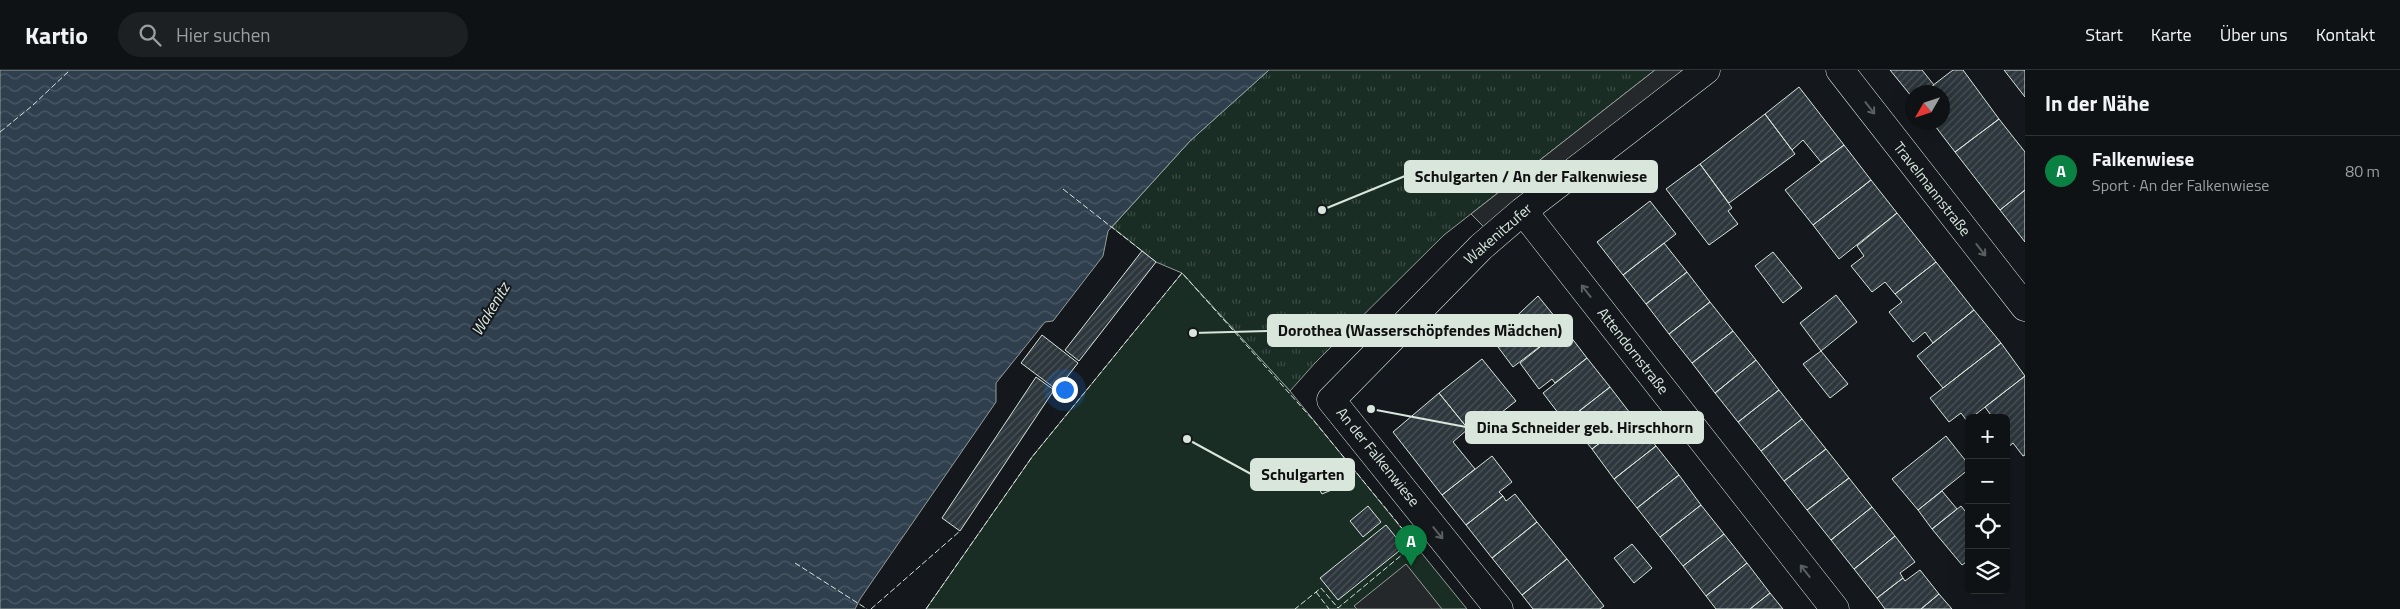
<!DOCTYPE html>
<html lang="de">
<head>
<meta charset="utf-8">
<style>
	:root { --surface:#0f1215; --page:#1d2022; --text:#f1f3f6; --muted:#9b9ea0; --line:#2f3234; --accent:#0b8043 }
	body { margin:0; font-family:"Titillium Web",sans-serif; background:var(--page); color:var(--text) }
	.controls { position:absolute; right:15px; bottom:15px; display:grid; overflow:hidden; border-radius:8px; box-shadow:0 5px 20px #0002 }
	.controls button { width:45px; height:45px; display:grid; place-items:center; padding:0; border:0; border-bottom:1px solid var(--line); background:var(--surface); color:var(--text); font:25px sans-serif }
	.compass { position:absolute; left:1905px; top:15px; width:45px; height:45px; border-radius:50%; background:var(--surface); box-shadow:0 5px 20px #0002; rotate:231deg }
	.you { position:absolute; left:1064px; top:319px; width:18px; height:18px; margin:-12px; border:4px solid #fff; border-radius:50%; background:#1a73e8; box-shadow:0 0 0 8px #1a73e833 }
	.badge { display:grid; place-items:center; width:32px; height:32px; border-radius:50%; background:var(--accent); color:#fff; font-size:16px; font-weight:700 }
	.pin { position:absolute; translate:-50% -41px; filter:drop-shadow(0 1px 2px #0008) }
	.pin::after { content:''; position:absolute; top:26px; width:18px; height:15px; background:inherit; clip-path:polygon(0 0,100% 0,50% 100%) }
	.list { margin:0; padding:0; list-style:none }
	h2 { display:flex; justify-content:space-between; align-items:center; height:65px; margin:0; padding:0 20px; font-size:21px }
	h2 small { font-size:16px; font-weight:400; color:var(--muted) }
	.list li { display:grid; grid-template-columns:32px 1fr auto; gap:15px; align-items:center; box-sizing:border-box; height:70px; padding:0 20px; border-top:1px solid var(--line) }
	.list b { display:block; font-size:19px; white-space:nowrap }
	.list p { margin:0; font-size:16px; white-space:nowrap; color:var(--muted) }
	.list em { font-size:16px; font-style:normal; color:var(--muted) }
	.icon { flex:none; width:28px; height:28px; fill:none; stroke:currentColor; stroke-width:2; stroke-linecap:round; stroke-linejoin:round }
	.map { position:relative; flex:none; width:2025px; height:539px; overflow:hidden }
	header { display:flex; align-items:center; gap:30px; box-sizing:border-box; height:70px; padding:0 25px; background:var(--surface); border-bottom:1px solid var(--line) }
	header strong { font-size:24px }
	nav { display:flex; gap:28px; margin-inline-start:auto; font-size:18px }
	.search { width:350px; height:45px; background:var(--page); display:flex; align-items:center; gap:12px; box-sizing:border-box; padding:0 18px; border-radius:28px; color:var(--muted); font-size:19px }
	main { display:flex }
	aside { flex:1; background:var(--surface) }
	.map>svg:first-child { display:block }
</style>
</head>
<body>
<header>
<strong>Kartio</strong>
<div class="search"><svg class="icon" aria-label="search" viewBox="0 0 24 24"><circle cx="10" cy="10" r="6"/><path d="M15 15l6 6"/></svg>Hier suchen</div>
<nav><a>Start</a><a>Karte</a><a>Über uns</a><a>Kontakt</a></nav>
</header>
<main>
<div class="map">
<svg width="2025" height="539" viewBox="0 0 2025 539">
	<defs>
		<pattern id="grass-tufts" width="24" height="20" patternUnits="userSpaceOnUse" patternTransform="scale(1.25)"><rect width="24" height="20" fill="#1a2d24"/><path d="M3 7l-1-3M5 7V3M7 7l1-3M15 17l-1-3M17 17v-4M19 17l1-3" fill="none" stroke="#3b4b43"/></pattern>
		<pattern id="water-waves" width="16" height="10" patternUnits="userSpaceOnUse" patternTransform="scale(1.25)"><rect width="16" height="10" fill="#2f3f4d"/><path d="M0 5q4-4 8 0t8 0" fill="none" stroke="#4c5b66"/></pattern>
		<pattern id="building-hatch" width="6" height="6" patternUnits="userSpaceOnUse" patternTransform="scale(1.25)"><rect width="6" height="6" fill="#2c363c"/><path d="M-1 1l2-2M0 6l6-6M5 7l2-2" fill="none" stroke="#4a5358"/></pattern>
	</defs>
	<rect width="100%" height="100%" fill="#14181c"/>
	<path fill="url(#grass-tufts)" stroke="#939e99" d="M 1269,0 L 1655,0 L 1444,165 L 1315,293 L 1290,321 L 1182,203 L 1156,192 L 1112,157 L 1190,71 Z"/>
	<path fill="#1a2d24" stroke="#939e99" d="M 1182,203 L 1290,321 L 1467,539 L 926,539 L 1032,387 Z"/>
	<path fill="#24282b" stroke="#939e99" d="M 1655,0 L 1684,0 L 1484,157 L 1471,144 Z
		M 1406,494 L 1442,539 L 1357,539 L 1354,536 Z"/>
	<path fill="url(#water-waves)" stroke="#939e99" d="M 0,0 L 1269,0 L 1190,71 L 1108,161 L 1103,186 L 1053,251 L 1045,252 L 996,313 L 996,332 L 860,529 L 855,539 L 0,539 Z"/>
	<path fill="url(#building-hatch)" stroke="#d8e6dc" d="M 1890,0 L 1922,0 L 1934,15 L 1924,22 L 1912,22 L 1912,27 Z
		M 1953,0 L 1963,0 L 1999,49 L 1955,82 L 1932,52 L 1942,52 L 1942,22 L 1924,22 Z
		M 2004,0 L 2025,0 L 2025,27 Z
		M 1799,17 L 1844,75 L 1821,92 L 1803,70 L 1792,80 L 1765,44 Z
		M 1765,44 L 1795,84 L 1729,133 L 1700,94 Z
		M 1999,49 L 2025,82 L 2025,120 L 2000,140 L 1955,82 Z
		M 1844,75 L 1871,110 L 1813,155 L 1785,120 Z
		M 1700,94 L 1732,138 L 1728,141 L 1738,154 L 1709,175 L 1666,119 Z
		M 1871,110 L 1897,143 L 1839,189 L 1813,155 Z
		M 2025,120 L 2025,172 L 2000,140 Z
		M 1650,131 L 1676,164 L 1623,205 L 1597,172 Z
		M 1897,143 L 1936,192 L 1895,224 L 1885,212 L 1872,222 L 1851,196 L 1864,186 L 1857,176 Z
		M 1664,173 L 1687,202 L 1646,234 L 1623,205 Z
		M 1142,181 L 1156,192 L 1079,291 L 1065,280 Z
		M 1773,182 L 1802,218 L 1783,233 L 1755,196 Z
		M 1936,192 L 1974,240 L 1933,273 L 1925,262 L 1913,272 L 1889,242 L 1902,232 L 1895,224 Z
		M 1687,202 L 1710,232 L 1669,264 L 1646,234 Z
		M 1836,225 L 1857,252 L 1821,281 L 1800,253 Z
		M 1538,226 L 1564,258 L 1513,297 L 1492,269 Z
		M 1710,232 L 1733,261 L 1692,293 L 1669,264 Z
		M 1974,240 L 2001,273 L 1943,318 L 1917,286 Z
		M 1564,258 L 1587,288 L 1555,313 L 1552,309 L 1539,319 L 1520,293 Z
		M 1733,261 L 1756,290 L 1715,323 L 1692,293 Z
		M 1042,265 L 1078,293 L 1057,320 L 1021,293 Z
		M 2001,273 L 2025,306 L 1967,351 L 1961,343 L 1949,352 L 1930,328 Z
		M 1821,281 L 1848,314 L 1830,328 L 1803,294 Z
		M 1587,288 L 1610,317 L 1565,352 L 1543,323 Z
		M 1482,289 L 1516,331 L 1473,365 L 1439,323 Z
		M 1756,290 L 1779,320 L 1738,352 L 1715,323 Z
		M 2025,306 L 2025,385 L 2023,386 L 2013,373 L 2006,379 L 2006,348 L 1993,348 L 1985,337 Z
		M 1036,307 L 1054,320 L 960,461 L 942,448 Z
		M 1610,317 L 1633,347 L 1592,379 L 1568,350 Z
		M 1779,320 L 1802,349 L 1761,381 L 1738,352 Z
		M 1439,323 L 1468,359 L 1453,372 L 1475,399 L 1442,425 L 1393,362 Z
		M 1633,347 L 1656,376 L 1614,409 L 1592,379 Z
		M 1802,349 L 1826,379 L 1784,411 L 1761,381 Z
		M 1946,366 L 1969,395 L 1969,399 L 1918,440 L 1892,409 Z
		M 1656,376 L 1679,405 L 1637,438 L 1614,409 Z
		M 1826,379 L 1849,408 L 1807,440 L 1784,411 Z
		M 1492,386 L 1512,412 L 1499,422 L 1503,426 L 1466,455 L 1442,425 Z
		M 1327,403 L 1334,419 L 1322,424 L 1314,410 Z
		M 1679,405 L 1701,435 L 1660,467 L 1637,438 Z
		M 1849,408 L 1872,437 L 1831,470 L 1807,440 Z
		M 1942,421 L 1957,439 L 1932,459 L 1918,440 Z
		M 1515,424 L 1537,452 L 1492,488 L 1466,455 L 1503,426 L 1506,431 Z
		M 1701,435 L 1724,464 L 1683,496 L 1660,467 Z
		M 1368,436 L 1381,452 L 1363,467 L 1350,451 Z
		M 1961,436 L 1969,446 L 1969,490 L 1962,495 L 1932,459 Z
		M 1872,437 L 1895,466 L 1854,499 L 1831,470 Z
		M 1537,452 L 1567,489 L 1522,525 L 1492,488 Z
		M 1386,455 L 1404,477 L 1338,530 L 1320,508 Z
		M 1724,464 L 1747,493 L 1706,526 L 1683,496 Z
		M 1895,466 L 1915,492 L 1900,503 L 1903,508 L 1877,528 L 1854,499 Z
		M 1632,474 L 1652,498 L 1634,513 L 1614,488 Z
		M 1567,489 L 1604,536 L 1600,539 L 1533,539 L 1522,525 Z
		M 1747,493 L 1770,523 L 1750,539 L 1716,539 L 1706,526 Z
		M 1920,500 L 1939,524 L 1921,539 L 1885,539 L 1877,528 L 1903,508 L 1905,511 Z
		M 1770,523 L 1783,539 L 1750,539 Z
		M 1939,524 L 1952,539 L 1921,539 Z"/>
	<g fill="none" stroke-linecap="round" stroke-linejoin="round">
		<g stroke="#d8e6dc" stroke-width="29">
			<path id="minor" d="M 1840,0 L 2025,237
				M 1523,141 L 1835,539
				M 1499,539 L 1331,330 L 1481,177 L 1523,141 L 1706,0"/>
		</g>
		<use href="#minor" stroke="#14181c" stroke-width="28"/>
		<path stroke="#d8e6dc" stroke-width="1" stroke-dasharray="6 2.5" stroke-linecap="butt" d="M 0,62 L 32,36 L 70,0
			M 1063,119 L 1142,181
			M 795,493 L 867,539
			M 1316,522 L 1329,539
			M 871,539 L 960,461
			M 926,539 L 1032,387 L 1182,203 L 1314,351 L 1415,474 L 1338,538 L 1321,518 L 1295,539"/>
	</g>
	<defs><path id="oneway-shaft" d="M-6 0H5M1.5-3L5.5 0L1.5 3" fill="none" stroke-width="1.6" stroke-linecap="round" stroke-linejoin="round" transform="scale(1.25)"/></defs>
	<g stroke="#59605f">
		<use href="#oneway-shaft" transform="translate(1870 38) rotate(52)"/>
		<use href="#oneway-shaft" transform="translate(1981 180) rotate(52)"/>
		<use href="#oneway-shaft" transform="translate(1586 221) rotate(-128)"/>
		<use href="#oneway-shaft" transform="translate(1438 463) rotate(51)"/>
		<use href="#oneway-shaft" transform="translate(1805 501) rotate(-128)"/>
	</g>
	<g text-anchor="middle" stroke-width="4" stroke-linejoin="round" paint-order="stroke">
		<g font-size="15" fill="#d8e6dc" stroke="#14181c">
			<text transform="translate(1932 119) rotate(52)" y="5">Travelmannstraße</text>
			<text transform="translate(1498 164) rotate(-41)" y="5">Wakenitzufer</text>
			<text transform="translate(1633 281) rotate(52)" y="5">Attendornstraße</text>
			<text transform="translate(1378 387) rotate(51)" y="5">An der Falkenwiese</text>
		</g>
		<g font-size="16" font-style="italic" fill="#d8e6dc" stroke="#14181c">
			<text transform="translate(490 239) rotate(-59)" y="6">Wakenitz</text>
		</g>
	</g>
	<path fill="none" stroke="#d8e6dc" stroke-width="2" d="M1322 140L1405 106M1193 263L1268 261M1371 339L1466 357M1187 369L1251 404"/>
	<g fill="#d8e6dc" stroke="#14181c" stroke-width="2">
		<circle cx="1322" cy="140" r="5"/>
		<circle cx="1193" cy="263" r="5"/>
		<circle cx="1371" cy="339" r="5"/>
		<circle cx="1187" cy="369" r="5"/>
	</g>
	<g fill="#d8e6dc" stroke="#d8e6dc" stroke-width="2">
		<rect x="1405" y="91" width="252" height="31" rx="5"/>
		<rect x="1268" y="245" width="304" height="31" rx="5"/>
		<rect x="1466" y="342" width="237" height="31" rx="5"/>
		<rect x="1251" y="389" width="103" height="31" rx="5"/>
	</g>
	<g font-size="16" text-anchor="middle" font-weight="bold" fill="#111">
		<text x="1531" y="112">Schulgarten / An der Falkenwiese</text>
		<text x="1420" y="266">Dorothea (Wasserschöpfendes Mädchen)</text>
		<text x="1585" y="363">Dina Schneider geb. Hirschhorn</text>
		<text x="1303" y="410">Schulgarten</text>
	</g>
</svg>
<div class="controls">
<button>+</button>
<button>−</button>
<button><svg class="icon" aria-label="locate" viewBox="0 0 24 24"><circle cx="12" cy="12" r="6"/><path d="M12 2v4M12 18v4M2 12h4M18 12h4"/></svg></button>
<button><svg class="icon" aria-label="layers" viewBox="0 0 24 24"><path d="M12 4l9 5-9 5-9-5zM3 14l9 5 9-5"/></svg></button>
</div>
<svg class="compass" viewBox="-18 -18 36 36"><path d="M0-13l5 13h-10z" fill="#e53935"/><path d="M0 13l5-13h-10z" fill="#9b9ea0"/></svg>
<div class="you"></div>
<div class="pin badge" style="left:1411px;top:496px">A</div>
</div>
<aside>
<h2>In der Nähe<small></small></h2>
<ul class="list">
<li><span class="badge">A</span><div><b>Falkenwiese</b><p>Sport · An der Falkenwiese</p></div><em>80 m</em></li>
</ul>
</aside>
</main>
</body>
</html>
